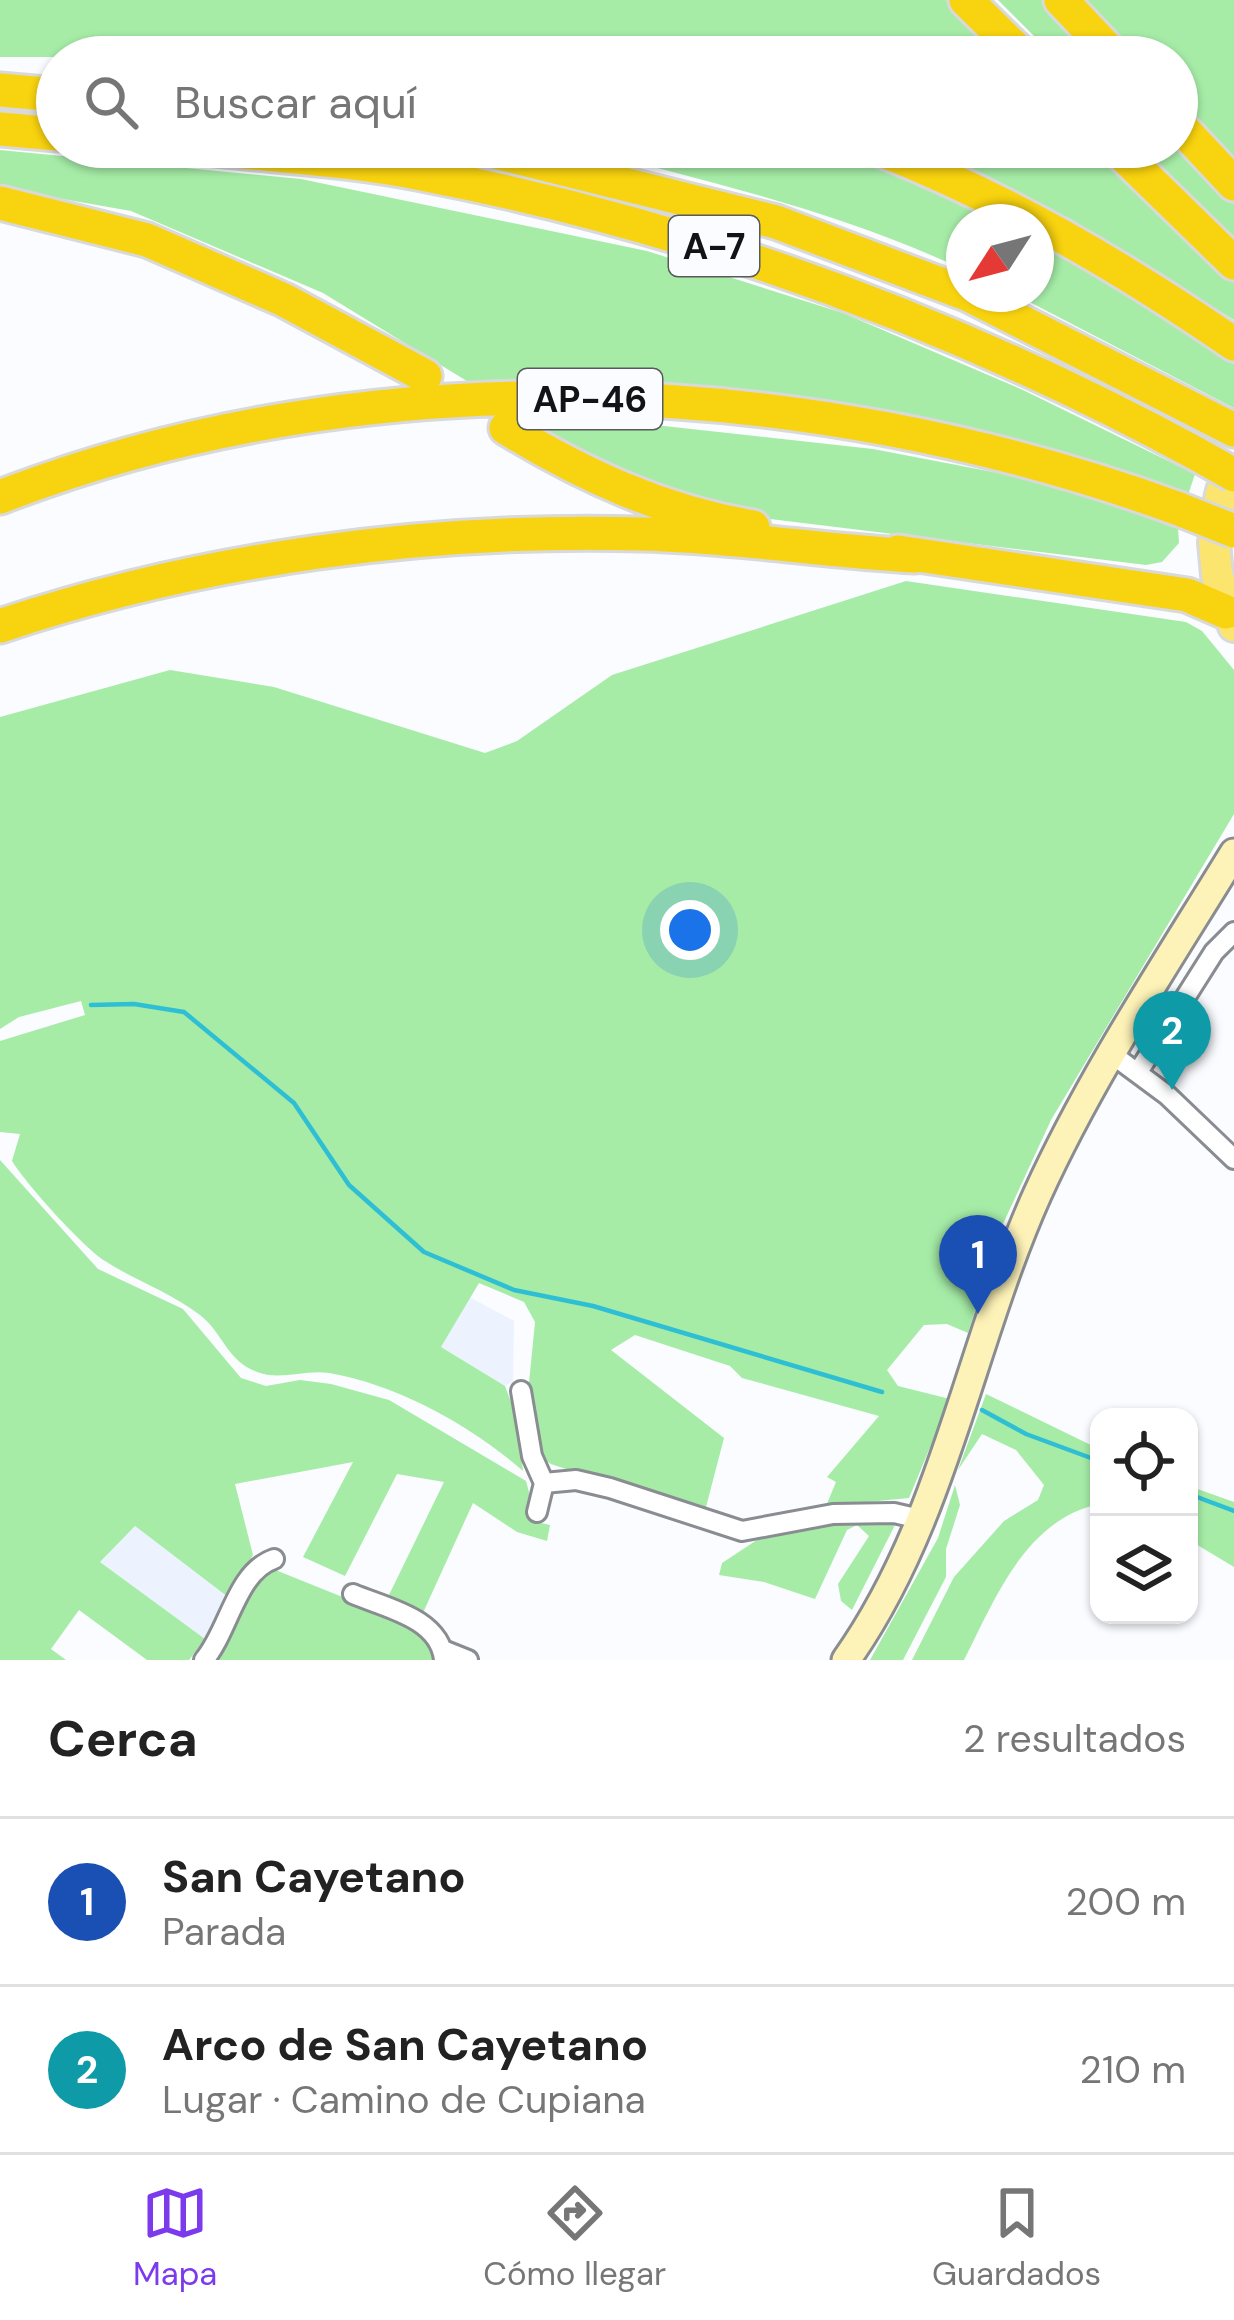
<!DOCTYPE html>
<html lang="es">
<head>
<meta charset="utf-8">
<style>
	:root { --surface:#fff; --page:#f6f6f6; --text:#222; --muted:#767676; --line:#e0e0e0; --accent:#7c3aed }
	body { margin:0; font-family:"DM Sans",sans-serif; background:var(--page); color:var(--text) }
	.controls { position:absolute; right:36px; bottom:36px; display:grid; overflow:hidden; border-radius:24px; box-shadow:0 3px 9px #0004 }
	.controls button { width:108px; height:108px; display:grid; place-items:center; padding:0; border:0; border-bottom:3px solid var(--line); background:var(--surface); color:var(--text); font:60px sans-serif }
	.compass { position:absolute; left:946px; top:204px; width:108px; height:108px; border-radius:50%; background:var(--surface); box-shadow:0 3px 9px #0004; rotate:234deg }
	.you { position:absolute; left:690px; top:930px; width:42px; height:42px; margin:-30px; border:9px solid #fff; border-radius:50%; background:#1a73e8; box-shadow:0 0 0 18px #1a73e833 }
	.badge { display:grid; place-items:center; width:78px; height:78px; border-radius:50%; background:var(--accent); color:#fff; font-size:39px; font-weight:700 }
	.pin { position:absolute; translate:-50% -99px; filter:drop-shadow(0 3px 6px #0008) }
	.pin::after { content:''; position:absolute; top:63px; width:42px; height:36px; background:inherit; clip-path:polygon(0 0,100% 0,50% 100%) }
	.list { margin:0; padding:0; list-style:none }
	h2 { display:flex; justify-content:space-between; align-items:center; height:156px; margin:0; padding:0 48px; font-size:51px }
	h2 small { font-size:39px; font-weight:400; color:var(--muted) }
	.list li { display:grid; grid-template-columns:78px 1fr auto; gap:36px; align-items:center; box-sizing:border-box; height:168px; padding:0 48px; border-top:3px solid var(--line) }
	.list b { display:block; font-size:45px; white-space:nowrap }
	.list p { margin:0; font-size:39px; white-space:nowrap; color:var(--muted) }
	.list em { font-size:39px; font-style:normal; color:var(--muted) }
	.icon { flex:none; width:66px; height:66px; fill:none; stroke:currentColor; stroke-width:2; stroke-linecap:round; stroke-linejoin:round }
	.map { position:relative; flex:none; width:1234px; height:1660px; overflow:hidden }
	.search { position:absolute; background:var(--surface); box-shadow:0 3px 9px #0004; left:36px; right:36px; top:36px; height:132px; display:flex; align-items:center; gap:30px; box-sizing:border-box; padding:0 42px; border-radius:66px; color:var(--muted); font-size:45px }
	.sheet { height:492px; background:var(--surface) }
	nav { display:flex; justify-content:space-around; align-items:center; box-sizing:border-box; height:168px; border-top:3px solid var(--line); background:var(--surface); font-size:33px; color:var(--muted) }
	nav a { display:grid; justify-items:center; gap:6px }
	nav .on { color:var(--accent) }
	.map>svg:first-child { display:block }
</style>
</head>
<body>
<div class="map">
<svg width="1234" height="1660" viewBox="0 0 1234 1660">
	<rect width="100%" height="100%" fill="#fafcff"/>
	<path fill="#ecf3ff" d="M 469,1297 L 514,1321 L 513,1381 L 505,1386 L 441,1347 Z
		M 135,1526 L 228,1597 L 205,1639 L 100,1562 Z"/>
	<path fill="#a6eca7" d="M 0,0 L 946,0 L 1004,57 L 0,57 Z
		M 998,0 L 1042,0 L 1095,57 L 1055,57 Z
		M 1085,0 L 1234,0 L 1234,159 L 1177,98 L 1177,57 L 1139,57 Z
		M 1177,143 L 1234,204 L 1234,239 L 1143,147 Z
		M 576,147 L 843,147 L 1013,222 L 964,222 L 964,270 C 842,212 707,181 576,147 Z
		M 900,147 L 1099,147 L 1234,281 L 1234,320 L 1071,219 Z
		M 0,150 L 301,179 L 647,251 L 843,313 L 1023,390 L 1195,474 L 1187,498 L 1095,464 L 958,425 L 839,402 L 722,390 L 475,386 L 323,293 L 131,211 L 0,188 Z
		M 1036,235 L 1234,364 L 1234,408 L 1014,294 L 1036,294 Z
		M 546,413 L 873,449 L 1056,484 L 1178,526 L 1179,543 L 1162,562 L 1146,565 L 746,516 L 607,467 L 511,414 Z
		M 906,581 L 1186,622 L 1202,631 L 1234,670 L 1234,814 L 1051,1120 L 1002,1226 L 968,1333 L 947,1324 L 924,1325 L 887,1370 L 898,1386 L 950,1399 L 909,1498 L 826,1506 L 836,1482 L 827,1477 L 879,1416 L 742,1378 L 730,1366 L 635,1335 L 611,1350 L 724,1438 L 706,1507 L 736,1521 L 811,1507 L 805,1513 L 746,1526 L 703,1517 L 706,1507 L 695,1503 L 691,1511 L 551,1464 L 539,1456 L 528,1393 L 535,1322 L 524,1302 L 479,1283 L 441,1347 L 505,1386 L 517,1418 L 523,1471 C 472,1426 396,1384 329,1373 C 305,1369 280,1381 257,1372 C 227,1361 223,1333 200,1315 C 170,1292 136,1281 105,1261 C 82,1246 27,1185 12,1161 L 20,1134 L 0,1132 L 0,1041 L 85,1015 L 81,1001 L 19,1017 L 0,1029 L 0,717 L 170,670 L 274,687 L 485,753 L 517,741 L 612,675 Z
		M 0,1160 L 98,1269 L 183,1309 L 241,1378 L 266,1386 L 300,1380 L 331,1384 L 389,1400 L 526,1481 L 537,1522 L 550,1525 L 547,1541 L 517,1532 L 473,1503 L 422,1615 L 388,1597 L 444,1482 L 397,1474 L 345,1576 L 303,1557 L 353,1462 L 235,1484 L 253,1555 L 228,1597 L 135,1526 L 100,1562 L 205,1639 L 189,1660 L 147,1660 L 79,1610 L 51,1649 L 66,1660 L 0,1660 Z
		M 986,1394 L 1099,1449 L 1099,1504 C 1025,1520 995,1599 964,1660 L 912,1660 L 954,1577 L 1004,1521 L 1038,1500 L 1044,1485 L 1016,1450 L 982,1434 L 958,1470 Z
		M 955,1485 L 960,1505 L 946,1549 L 946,1577 L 903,1660 L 870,1660 L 938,1538 Z
		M 1189,1486 L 1234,1502 L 1234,1567 L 1189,1540 Z
		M 892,1517 L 896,1523 L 852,1610 L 841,1601 L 838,1584 L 869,1536 L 857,1525 L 847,1530 L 815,1599 L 764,1582 L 719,1575 L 722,1563 L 763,1536 L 816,1522 Z
		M 268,1567 L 417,1627 L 438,1660 L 211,1660 Z"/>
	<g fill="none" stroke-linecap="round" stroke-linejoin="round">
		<path stroke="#2fbfd5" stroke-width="4.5" d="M 91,1005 L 134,1004 L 184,1012 L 294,1103 L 349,1185 L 424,1252 L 514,1290 L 593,1306 L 882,1392
			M 982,1410 L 1026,1434 L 1099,1461
			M 1189,1494 L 1234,1511"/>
		<g stroke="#898c91" stroke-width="24">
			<path id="street" d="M 1113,1055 L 1167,1095 L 1234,1159
				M 1138,1072 L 1214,952 L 1234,932
				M 521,1391 L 532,1456 L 544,1483
				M 537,1512 L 544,1483 L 576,1480 L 610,1488 L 742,1531 L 833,1514 L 894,1513 L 920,1519
				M 353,1594 C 386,1608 440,1618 444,1660
				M 443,1650 L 468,1660
				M 204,1660 C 229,1631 236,1572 274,1559"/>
		</g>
		<g stroke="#898c91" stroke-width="33">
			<path id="secondary" d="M 846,1660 C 944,1522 969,1347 1037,1195 C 1091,1076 1166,964 1234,853"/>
		</g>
		<g stroke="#d9d9da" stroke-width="36">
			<path id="primary" d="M 1218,508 L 1222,491
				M 1214,542 L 1217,575 L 1234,626"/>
		</g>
		<g stroke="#d9d9da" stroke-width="39">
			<path id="highway" d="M 966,0 L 1024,57
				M 1061,0 L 1115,57
				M 0,90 L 57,95
				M 1177,123 L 1234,184
				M 0,129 L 57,134
				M 197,147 C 271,156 349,159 422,174 C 696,227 952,321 1197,454
				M 475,147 L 776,222 L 964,293
				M 874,147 C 1004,198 1119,265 1234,344
				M 1115,147 L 1234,263
				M 0,203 L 147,240 L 284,300 L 425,376
				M 967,294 L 1234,430
				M 506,428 C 583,475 663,512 753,527
				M 0,497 C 373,353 807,373 1179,509
				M 898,552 L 1187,595 L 1226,612
				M 0,626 C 203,558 428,528 641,534 C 733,536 824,551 915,556"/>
		</g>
		<use href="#street" stroke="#fff" stroke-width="18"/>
		<use href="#secondary" stroke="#fdf2b7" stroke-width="27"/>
		<use href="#primary" stroke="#fbe56f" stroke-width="30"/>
		<use href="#highway" stroke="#f8d30f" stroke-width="33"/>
		<g stroke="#d9d9da" stroke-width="39" stroke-linecap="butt">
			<path id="highway-bridge" d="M 1197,454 L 1234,475
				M 1179,509 L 1234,531"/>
		</g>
		<use href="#highway-bridge" stroke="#f8d30f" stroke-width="33"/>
	</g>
	<g text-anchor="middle" stroke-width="9" stroke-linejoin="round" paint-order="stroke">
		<g fill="#fafcff" stroke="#58595b" stroke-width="3">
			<rect x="669" y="216" width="90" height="60" rx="9"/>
			<rect x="518" y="369" width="144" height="60" rx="9"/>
		</g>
		<g font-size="36" font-weight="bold" fill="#121315">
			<text x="714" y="259">A-7</text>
			<text x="590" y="412">AP-46</text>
		</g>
	</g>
</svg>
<div class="controls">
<button><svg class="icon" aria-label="locate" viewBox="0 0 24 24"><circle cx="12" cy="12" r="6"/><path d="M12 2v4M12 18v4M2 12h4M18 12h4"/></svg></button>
<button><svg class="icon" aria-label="layers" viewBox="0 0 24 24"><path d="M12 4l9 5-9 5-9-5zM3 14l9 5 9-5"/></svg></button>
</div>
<svg class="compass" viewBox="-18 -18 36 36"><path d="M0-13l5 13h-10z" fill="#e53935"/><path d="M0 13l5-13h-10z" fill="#767676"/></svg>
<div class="you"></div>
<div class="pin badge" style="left:978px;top:1314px;background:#1a4fb4">1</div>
<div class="pin badge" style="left:1172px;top:1090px;background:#0f9aa8">2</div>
<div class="search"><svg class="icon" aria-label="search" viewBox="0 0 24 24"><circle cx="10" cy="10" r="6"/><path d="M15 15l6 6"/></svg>Buscar aquí</div>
</div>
<section class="sheet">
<h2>Cerca<small>2 resultados</small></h2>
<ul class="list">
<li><span class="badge" style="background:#1a4fb4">1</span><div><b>San Cayetano</b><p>Parada</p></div><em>200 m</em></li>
<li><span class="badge" style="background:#0f9aa8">2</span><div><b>Arco de San Cayetano</b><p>Lugar · Camino de Cupiana</p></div><em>210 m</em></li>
</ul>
</section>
<nav>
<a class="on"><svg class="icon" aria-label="map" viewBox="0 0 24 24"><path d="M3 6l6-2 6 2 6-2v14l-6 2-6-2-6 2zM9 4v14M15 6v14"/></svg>Mapa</a>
<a><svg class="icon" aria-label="directions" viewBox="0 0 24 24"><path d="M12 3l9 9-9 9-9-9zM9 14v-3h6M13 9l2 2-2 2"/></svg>Cómo llegar</a>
<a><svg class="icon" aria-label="saved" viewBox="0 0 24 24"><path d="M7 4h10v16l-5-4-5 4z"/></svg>Guardados</a>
</nav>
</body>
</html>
